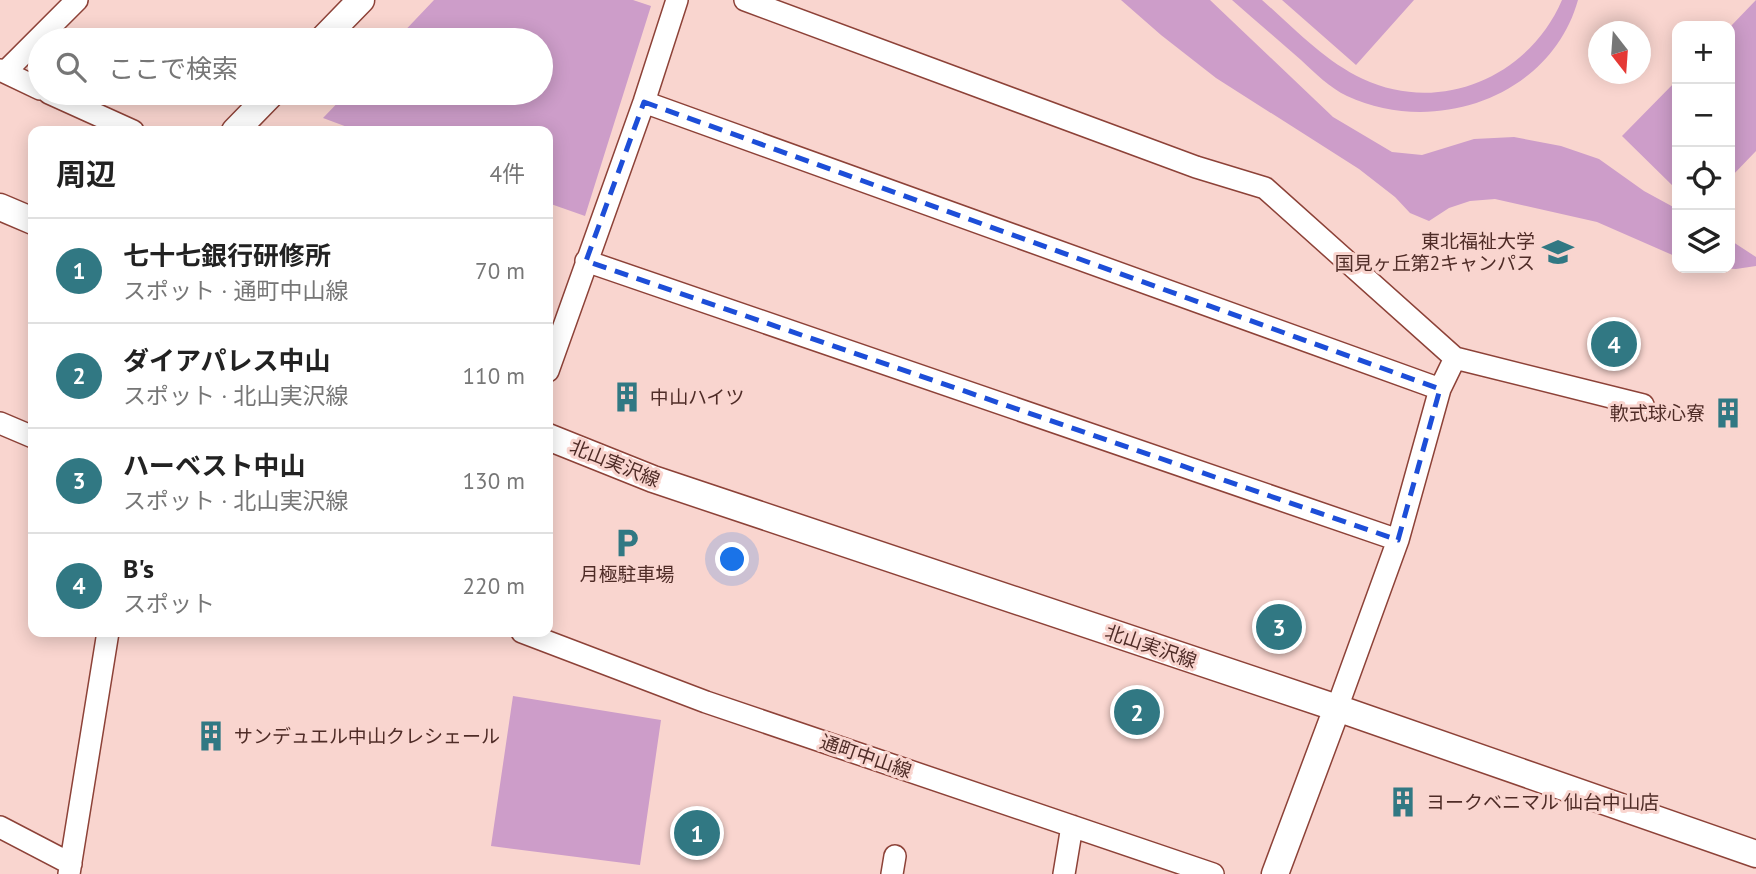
<!DOCTYPE html>
<html lang="ja">
<head>
<meta charset="utf-8">
<style>
	:root { --surface:#fff; --page:#f6f6f6; --text:#222; --muted:#767676; --line:#e0e0e0; --accent:#317883 }
	body { margin:0; font-family:"PT Sans","Noto Sans JP",sans-serif; background:var(--page); color:var(--text) }
	.controls { position:absolute; right:21px; top:21px; display:grid; overflow:hidden; border-radius:14px; box-shadow:0 4px 18px #0003 }
	.controls button { width:63px; height:63px; display:grid; place-items:center; padding:0; border:0; border-bottom:2px solid var(--line); background:var(--surface); color:var(--text); font:35px sans-serif }
	.compass { position:absolute; left:1588px; top:21px; width:63px; height:63px; border-radius:50%; background:var(--surface); box-shadow:0 4px 18px #0003; rotate:163deg }
	.you { position:absolute; left:733px; top:560px; width:24px; height:24px; margin:-18px; border:5px solid #fff; border-radius:50%; background:#1a73e8; box-shadow:0 0 0 10px #1a73e833 }
	.badge { display:grid; place-items:center; width:46px; height:46px; border-radius:50%; background:var(--accent); color:#fff; font-size:23px; font-weight:700 }
	.pin { position:absolute; translate:-50% -50%; border:4px solid #fff; box-shadow:0 2px 7px #0006 }
	.list { margin:0; padding:0; list-style:none }
	h2 { display:flex; justify-content:space-between; align-items:center; height:91px; margin:0; padding:0 28px; font-size:30px }
	h2 small { font-size:23px; font-weight:400; color:var(--muted) }
	.list li { display:grid; grid-template-columns:46px 1fr auto; gap:21px; align-items:center; box-sizing:border-box; height:105px; padding:0 28px; border-top:2px solid var(--line) }
	.list b { display:block; font-size:26px; white-space:nowrap }
	.list p { margin:0; font-size:23px; white-space:nowrap; color:var(--muted) }
	.list em { font-size:23px; font-style:normal; color:var(--muted) }
	.icon { flex:none; width:38px; height:38px; fill:none; stroke:currentColor; stroke-width:2; stroke-linecap:round; stroke-linejoin:round }
	.map { position:relative; flex:none; width:1756px; height:874px; overflow:hidden }
	.search { position:absolute; background:var(--surface); box-shadow:0 4px 18px #0003; left:28px; top:28px; width:525px; height:77px; display:flex; align-items:center; gap:18px; box-sizing:border-box; padding:0 24px; border-radius:38px; color:var(--muted); font-size:26px }
	.panel { position:absolute; background:var(--surface); box-shadow:0 4px 18px #0003; left:28px; top:126px; width:525px; height:511px; border-radius:14px }
	.map>svg:first-child { display:block }
</style>
</head>
<body>
<div class="map">
<svg width="1756" height="874" viewBox="0 0 1756 874">
	<rect width="100%" height="100%" fill="#f9d5cf"/>
	<path fill="#cd9dc9" d="M 434,0 L 633,0 L 651,6 L 585,216 L 548,203 L 548,131 L 358,131 L 323,118 L 347,93 L 541,93 L 541,40 L 396,40 Z
		M 1121,0 L 1210,0 L 1333,117 L 1392,152 L 1422,155 L 1474,139 L 1514,137 L 1561,146 L 1599,159 L 1644,191 L 1677,209 L 1677,257 L 1597,222 L 1495,199 L 1470,201 L 1449,208 L 1429,221 L 1410,213 L 1395,197 L 1359,169 L 1216,78 L 1161,35 Z
		M 1232,0 L 1262,0 C 1294,28 1324,61 1363,79 C 1440,115 1529,77 1562,0 L 1578,0 C 1551,97 1435,137 1347,96 C 1330,88 1315,73 1301,60 C 1278,40 1255,20 1232,0 Z
		M 1282,0 L 1414,0 L 1356,65 Z
		M 1756,0 L 1756,151 L 1730,178 L 1730,27 Z
		M 1677,80 L 1677,190 L 1622,136 Z
		M 1730,240 L 1756,257 L 1756,266 L 1736,269 L 1712,268 L 1730,268 Z
		M 513,696 L 661,720 L 640,865 L 491,846 Z"/>
	<g fill="none" stroke-linecap="round" stroke-linejoin="round">
		<g stroke="#8d4238" stroke-width="24">
			<path id="minor" d="M 745,0 L 1196,167 L 1265,188 L 1455,358
				M 0,70 L 40,89
				M 5,72 L 77,0
				M 49,93 L 133,131
				M 644,102 L 1440,389
				M 586,261 L 1398,540
				M 548,371 L 644,102 L 677,0
				M 0,423 L 33,437
				M 522,632 L 706,702 L 1213,874
				M 1337,708 L 1398,540 L 1440,389 L 1455,358 L 1643,405
				M 0,827 L 71,864
				M 69,874 L 108,632
				M 892,874 L 895,856
				M 1064,874 L 1072,826"/>
		</g>
		<g stroke="#8d4238" stroke-width="29">
			<path id="tertiary" d="M 322,40 L 361,0
				M 235,131 L 272,93
				M 0,207 L 33,221
				M 548,437 L 653,479 L 1337,708 L 1756,854
				M 1275,874 L 1337,708"/>
		</g>
		<use href="#minor" stroke="#fff" stroke-width="21"/>
		<use href="#tertiary" stroke="#fff" stroke-width="26"/>
	</g>
	<path fill="none" stroke="#1d4ed8" stroke-width="5" stroke-dasharray="14 9" stroke-linejoin="round" d="M 644,102 L 1440,389 L 1398,540 L 586,261 Z"/>
	<defs>
		<g id="university-bare" transform="scale(2.415)"><path d="M0-5L7-2L0 1L-7-2ZM-4 1L0 2.5L4 1V4Q0 6-4 4Z" fill="#317883" stroke="#f9d5cf" stroke-width="2.5" paint-order="stroke"/></g>
		<g id="building-bare" transform="scale(2.415)"><path d="M-4-6H4V6H1V3H-1V6H-4ZM-2.5-4.3h1.7v1.8h-1.7ZM.8-4.3h1.7v1.8H.8ZM-2.5-1h1.7V.8h-1.7ZM.8-1h1.7V.8H.8Z" fill="#317883" stroke="#f9d5cf" stroke-width="2.5" paint-order="stroke"/></g>
		<g id="parking-bare" transform="scale(2.415)"><path d="M-3.5-5.5H1a3.5 3.5 0 0 1 0 7H-1V5.5H-3.5ZM-1-3.4V-.6H.8a1.4 1.4 0 0 0 0-2.8Z" fill="#317883" stroke="#f9d5cf" stroke-width="2.5" paint-order="stroke"/></g>
	</defs>
	<g fill-rule="evenodd">
		<use href="#university-bare" x="1558" y="252"/>
		<use href="#building-bare" x="627" y="397"/>
		<use href="#building-bare" x="1728" y="413"/>
		<use href="#parking-bare" x="627" y="543"/>
		<use href="#building-bare" x="211" y="736"/>
		<use href="#building-bare" x="1403" y="802"/>
	</g>
	<g text-anchor="middle" stroke-width="6" stroke-linejoin="round" paint-order="stroke">
		<g font-size="19" fill="#4f2c27" stroke="#f9d5cf" text-anchor="start">
			<text x="1535" y="248" text-anchor="end">東北福祉大学<tspan x="1535" dy="22">国見ヶ丘第2キャンパス</tspan></text>
			<text x="650" y="404">中山ハイツ</text>
			<text x="1705" y="420" text-anchor="end">軟式球心寮</text>
			<text x="627" y="581" text-anchor="middle">月極駐車場</text>
			<text x="234" y="743">サンデュエル中山クレシェール</text>
			<text x="1426" y="809">ヨークベニマル 仙台中山店</text>
		</g>
		<g font-size="19" fill="#4f2c27" stroke="#f9d5cf">
			<text transform="translate(615 463) rotate(22)" y="7">北山実沢線</text>
			<text transform="translate(1151 646) rotate(19)" y="7">北山実沢線</text>
			<text transform="translate(866 756) rotate(19)" y="7">通町中山線</text>
		</g>
	</g>
</svg>
<div class="controls">
<button>+</button>
<button>−</button>
<button><svg class="icon" aria-label="locate" viewBox="0 0 24 24"><circle cx="12" cy="12" r="6"/><path d="M12 2v4M12 18v4M2 12h4M18 12h4"/></svg></button>
<button><svg class="icon" aria-label="layers" viewBox="0 0 24 24"><path d="M12 4l9 5-9 5-9-5zM3 14l9 5 9-5"/></svg></button>
</div>
<svg class="compass" viewBox="-18 -18 36 36"><path d="M0-13l5 13h-10z" fill="#e53935"/><path d="M0 13l5-13h-10z" fill="#767676"/></svg>
<div class="you"></div>
<div class="pin badge" style="left:697px;top:833px">1</div>
<div class="pin badge" style="left:1137px;top:712px">2</div>
<div class="pin badge" style="left:1279px;top:627px">3</div>
<div class="pin badge" style="left:1614px;top:344px">4</div>
<div class="search"><svg class="icon" aria-label="search" viewBox="0 0 24 24"><circle cx="10" cy="10" r="6"/><path d="M15 15l6 6"/></svg>ここで検索</div>
<section class="panel">
<h2>周辺<small>4件</small></h2>
<ul class="list">
<li><span class="badge">1</span><div><b>七十七銀行研修所</b><p>スポット · 通町中山線</p></div><em>70 m</em></li>
<li><span class="badge">2</span><div><b>ダイアパレス中山</b><p>スポット · 北山実沢線</p></div><em>110 m</em></li>
<li><span class="badge">3</span><div><b>ハーベスト中山</b><p>スポット · 北山実沢線</p></div><em>130 m</em></li>
<li><span class="badge">4</span><div><b>B's</b><p>スポット</p></div><em>220 m</em></li>
</ul>
</section>
</div>
</body>
</html>
